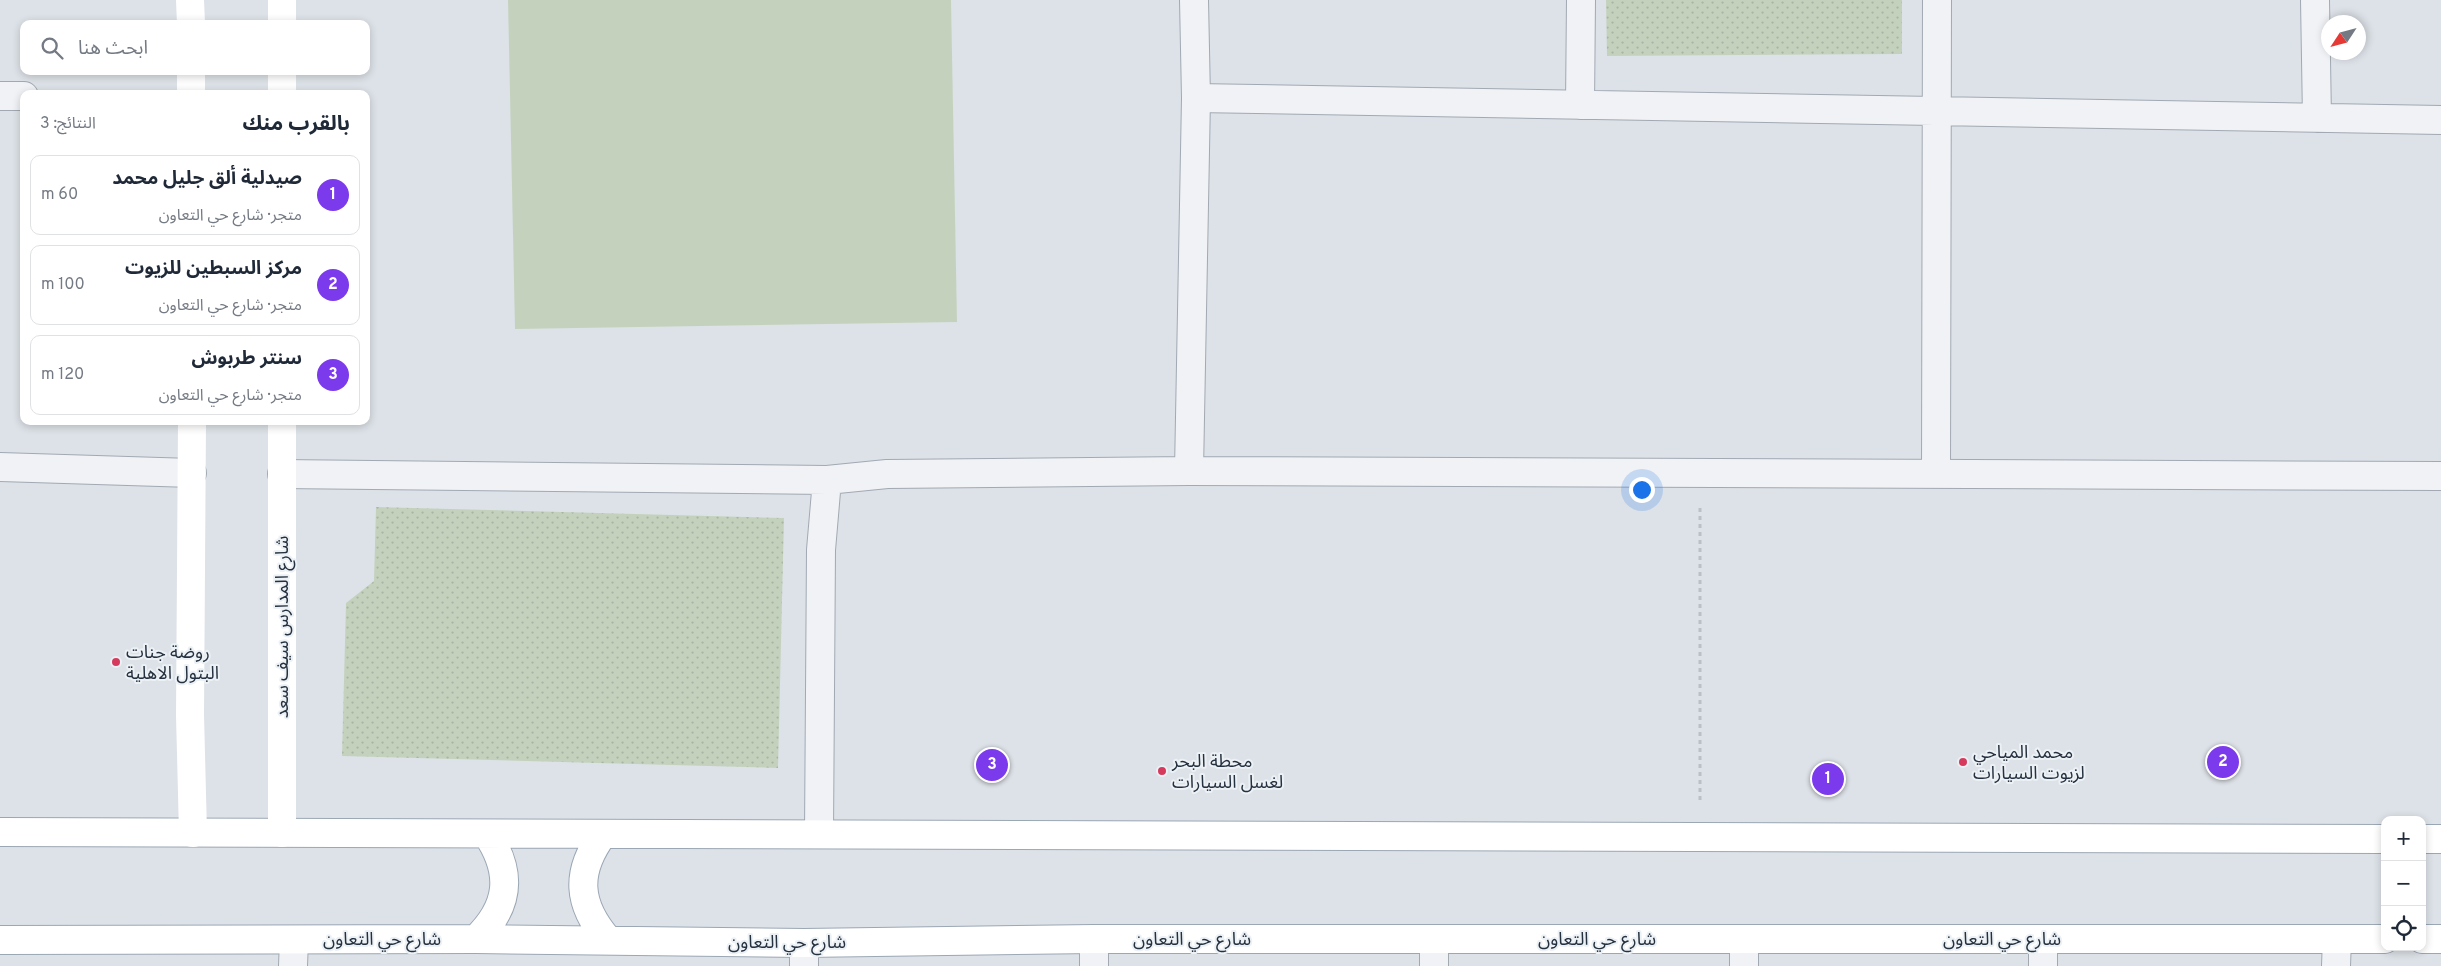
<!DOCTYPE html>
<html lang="ar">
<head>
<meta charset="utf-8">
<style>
	:root { --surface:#fff; --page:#f2f2f3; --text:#1f2937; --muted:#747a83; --line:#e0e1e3; --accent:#7c3aed }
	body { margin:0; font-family:Overpass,"Noto Sans Arabic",sans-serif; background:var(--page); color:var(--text); direction:rtl }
	.controls { position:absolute; right:15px; bottom:15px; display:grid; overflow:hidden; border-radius:10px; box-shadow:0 2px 8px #0003 }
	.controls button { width:45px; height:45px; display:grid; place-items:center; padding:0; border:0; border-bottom:1px solid var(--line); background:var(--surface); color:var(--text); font:25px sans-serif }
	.compass { position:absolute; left:2321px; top:15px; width:45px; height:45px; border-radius:50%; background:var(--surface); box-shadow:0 2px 8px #0003; rotate:234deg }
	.you { position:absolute; left:1641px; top:489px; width:18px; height:18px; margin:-12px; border:4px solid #fff; border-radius:50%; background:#1a73e8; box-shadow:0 0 0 8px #1a73e833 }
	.badge { display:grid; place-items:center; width:32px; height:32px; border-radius:50%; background:var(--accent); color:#fff; font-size:16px; font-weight:700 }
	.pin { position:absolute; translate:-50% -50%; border:2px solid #fff; box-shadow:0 1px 5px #0006 }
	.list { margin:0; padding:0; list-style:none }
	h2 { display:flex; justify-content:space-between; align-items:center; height:65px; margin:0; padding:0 20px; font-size:21px }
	h2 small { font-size:16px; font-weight:400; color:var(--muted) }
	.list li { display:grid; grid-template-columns:32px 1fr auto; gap:15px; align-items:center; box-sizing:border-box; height:80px; margin:0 10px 10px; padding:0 10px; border:1px solid var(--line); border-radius:10px }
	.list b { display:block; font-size:19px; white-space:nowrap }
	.list p { margin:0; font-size:16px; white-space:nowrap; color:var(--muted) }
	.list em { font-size:16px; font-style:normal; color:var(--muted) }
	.icon { flex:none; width:28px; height:28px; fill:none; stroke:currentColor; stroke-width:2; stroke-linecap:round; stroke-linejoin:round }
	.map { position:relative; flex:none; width:2441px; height:966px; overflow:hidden; direction:ltr }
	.search { position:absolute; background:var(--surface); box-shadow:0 2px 8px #0003; left:20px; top:20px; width:350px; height:55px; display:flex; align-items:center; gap:12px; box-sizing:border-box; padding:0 18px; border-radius:10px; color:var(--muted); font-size:19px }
	.panel { position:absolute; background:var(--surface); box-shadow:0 2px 8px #0003; left:20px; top:90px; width:350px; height:335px; border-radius:10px; direction:rtl }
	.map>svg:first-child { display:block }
</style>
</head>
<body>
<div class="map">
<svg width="2441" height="966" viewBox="0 0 2441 966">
	<defs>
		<pattern id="grass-dots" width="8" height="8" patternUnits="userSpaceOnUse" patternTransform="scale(1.25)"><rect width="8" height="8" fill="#c4d2bd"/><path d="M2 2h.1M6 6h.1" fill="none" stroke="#a8b5a4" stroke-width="1.8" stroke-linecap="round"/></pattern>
	</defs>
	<rect width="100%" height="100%" fill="#dde2e8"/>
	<path fill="url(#grass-dots)" d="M 1606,0 L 1902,0 L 1902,54 L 1607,56 Z
		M 376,507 L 784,518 L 778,768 L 342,756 L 346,603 L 374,581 Z"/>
	<path fill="#c4d2bd" d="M 508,0 L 951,0 L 957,322 L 515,329 Z"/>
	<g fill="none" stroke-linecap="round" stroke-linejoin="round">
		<g stroke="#a2a9b2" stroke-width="30">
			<path id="minor" d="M 2315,0 L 2317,118
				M 0,96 L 24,96
				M 1196,98 L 2441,120
				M 1580,105 L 1581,0
				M 0,467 L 192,473
				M 1189,471 L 1196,98 L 1194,0
				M 282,474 L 827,480
				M 1936,474 L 1937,0
				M 819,834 L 821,550 L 827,480 L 887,474 L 1189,471 L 2441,476
				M 1744,939 L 1744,966
				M 293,966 L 294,940
				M 804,966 L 804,943
				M 1094,966 L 1094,939
				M 1434,966 L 1434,939
				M 2043,966 L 2043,939
				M 2336,966 L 2337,939"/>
		</g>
		<g stroke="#9ba7b4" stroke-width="30">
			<path id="primary" d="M 0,832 L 2385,839
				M 603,834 C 575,872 577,904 608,940
				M 2422,839 L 2441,839
				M 476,939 C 510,906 513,873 487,834
				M 2422,939 L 2441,939
				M 0,940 L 476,939 L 804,943 L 1094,939 L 2385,939"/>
		</g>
		<path stroke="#bbc0c6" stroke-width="3" stroke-dasharray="4 4" stroke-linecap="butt" d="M 1700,508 L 1700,801"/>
		<use href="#minor" stroke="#f0f2f6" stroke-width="28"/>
		<path stroke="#fff" stroke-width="28" d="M 190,0 L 191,24
			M 282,24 L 282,0
			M 191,71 L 191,94
			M 282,94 L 282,71
			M 192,421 L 190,715 L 193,833
			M 282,833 L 282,421"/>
		<use href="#primary" stroke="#fff" stroke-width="28"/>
	</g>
	<g fill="#d53a5d" stroke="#ecf1f5" stroke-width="2">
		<circle cx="116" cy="662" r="5"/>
		<circle cx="1963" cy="762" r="5"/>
		<circle cx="1162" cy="771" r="5"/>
	</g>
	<g text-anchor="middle" stroke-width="4" stroke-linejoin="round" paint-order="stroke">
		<g font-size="18" fill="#26313f" stroke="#ecf1f5">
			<text transform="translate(282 627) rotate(-90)" y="6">شارع المدارس سيف سعد</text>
			<text x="382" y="945">شارع حي التعاون</text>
			<text x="1192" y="945">شارع حي التعاون</text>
			<text x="1597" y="945">شارع حي التعاون</text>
			<text x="2002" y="945">شارع حي التعاون</text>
			<text x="787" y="948">شارع حي التعاون</text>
		</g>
		<g font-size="18" fill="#26313f" stroke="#ecf1f5" text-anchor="start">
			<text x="126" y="658">روضة جنات<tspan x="126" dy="21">البتول الاهلية</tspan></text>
			<text x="1973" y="758">محمد المياحي<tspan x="1973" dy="21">لزيوت السيارات</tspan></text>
			<text x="1172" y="767">محطة البحر<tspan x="1172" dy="21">لغسل السيارات</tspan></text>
		</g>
	</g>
</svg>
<div class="controls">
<button>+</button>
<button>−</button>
<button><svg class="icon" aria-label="locate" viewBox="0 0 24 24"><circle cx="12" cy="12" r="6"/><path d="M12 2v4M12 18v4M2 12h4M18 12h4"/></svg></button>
</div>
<svg class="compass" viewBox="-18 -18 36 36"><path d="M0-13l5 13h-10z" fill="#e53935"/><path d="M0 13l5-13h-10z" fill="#747a83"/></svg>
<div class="you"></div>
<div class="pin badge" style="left:1828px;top:779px">1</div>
<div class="pin badge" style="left:2223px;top:762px">2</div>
<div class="pin badge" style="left:992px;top:765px">3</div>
<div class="search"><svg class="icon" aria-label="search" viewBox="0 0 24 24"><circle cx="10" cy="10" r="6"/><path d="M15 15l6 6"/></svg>ابحث هنا</div>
<section class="panel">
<h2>بالقرب منك<small>النتائج: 3</small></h2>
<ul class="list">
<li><span class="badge">1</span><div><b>صيدلية ألق جليل محمد</b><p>متجر · شارع حي التعاون</p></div><em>60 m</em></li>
<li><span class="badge">2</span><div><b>مركز السبطين للزيوت</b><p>متجر · شارع حي التعاون</p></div><em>100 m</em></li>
<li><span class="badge">3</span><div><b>سنتر طربوش</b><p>متجر · شارع حي التعاون</p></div><em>120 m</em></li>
</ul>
</section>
</div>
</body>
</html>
